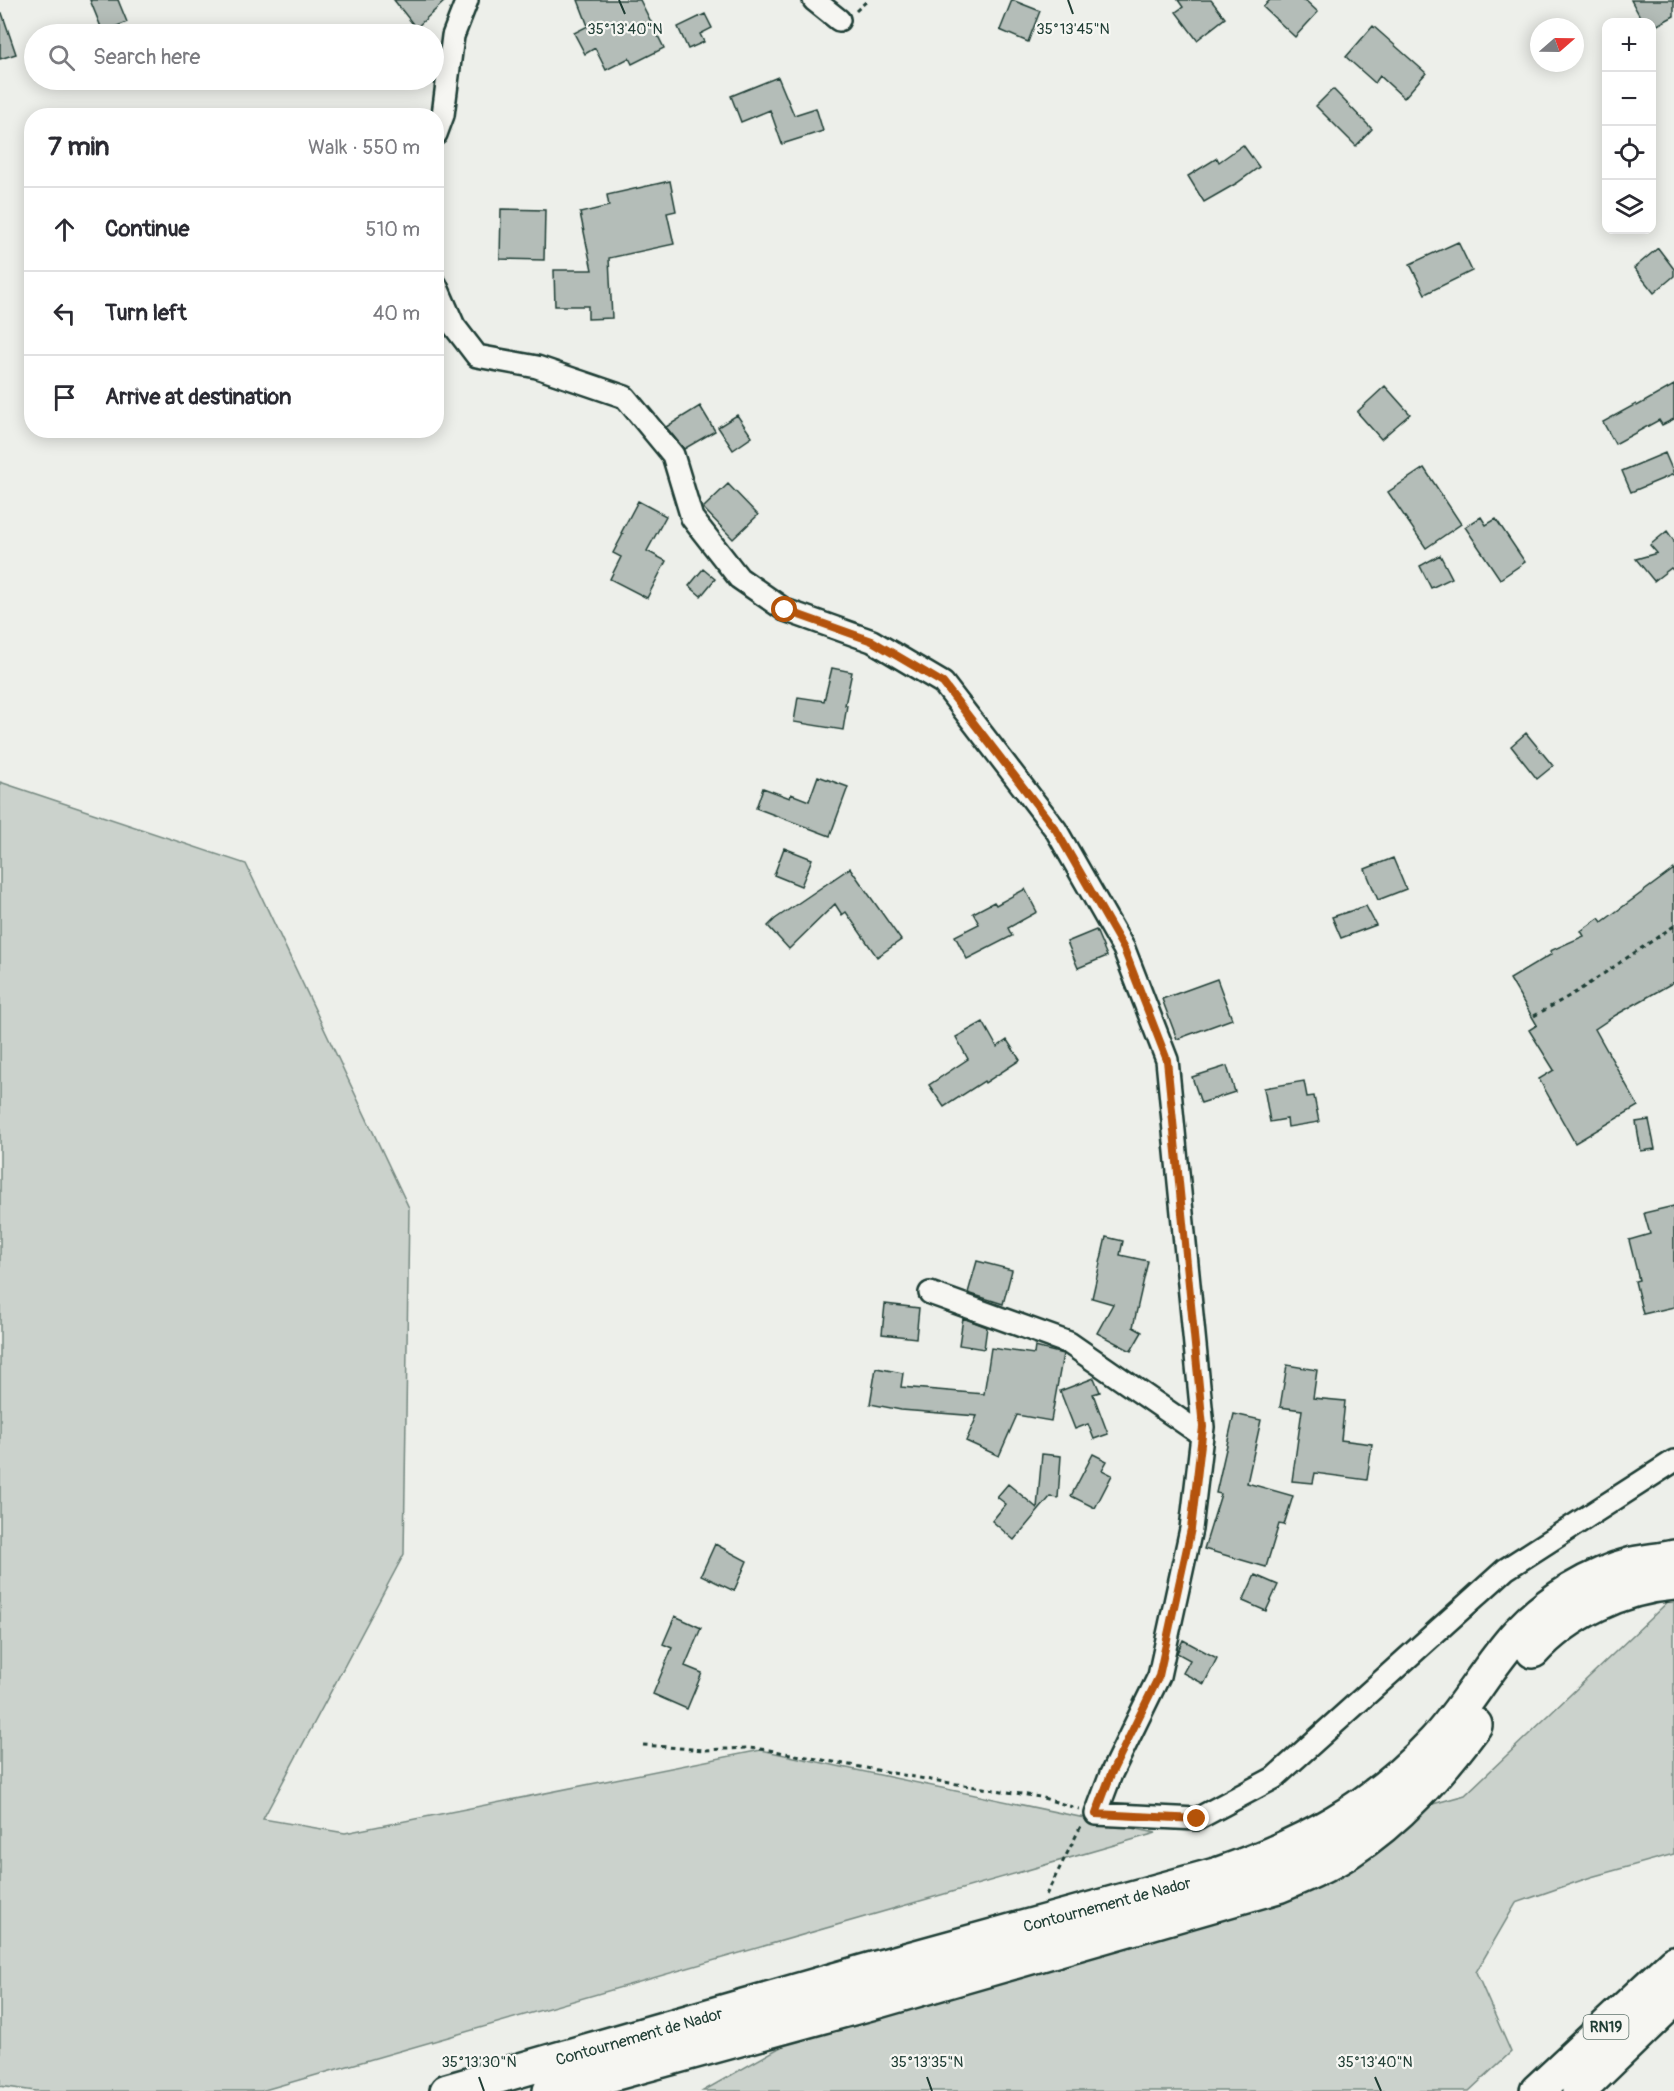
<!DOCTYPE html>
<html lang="en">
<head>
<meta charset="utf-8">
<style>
	:root { --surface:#fff; --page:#f7f7f7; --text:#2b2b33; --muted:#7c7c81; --line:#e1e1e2 }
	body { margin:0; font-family:Pangolin,sans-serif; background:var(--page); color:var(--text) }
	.controls { position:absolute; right:18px; top:18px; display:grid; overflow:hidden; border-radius:12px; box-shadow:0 3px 15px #0003 }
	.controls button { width:54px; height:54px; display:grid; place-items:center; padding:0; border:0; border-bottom:2px solid var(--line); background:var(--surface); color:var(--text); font:30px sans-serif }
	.compass { position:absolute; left:1530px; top:18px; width:54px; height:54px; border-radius:50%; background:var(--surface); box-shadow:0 3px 15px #0003; rotate:70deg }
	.stop { position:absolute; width:18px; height:18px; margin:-14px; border:4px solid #b45309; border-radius:50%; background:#fff }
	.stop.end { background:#b45309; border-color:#fff; box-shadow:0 2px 6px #0008 }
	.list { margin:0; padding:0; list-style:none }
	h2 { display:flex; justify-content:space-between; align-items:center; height:78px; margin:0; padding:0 24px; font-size:26px }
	h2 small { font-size:20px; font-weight:400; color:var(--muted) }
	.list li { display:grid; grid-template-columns:39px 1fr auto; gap:18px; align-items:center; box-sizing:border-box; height:84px; padding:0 24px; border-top:2px solid var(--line) }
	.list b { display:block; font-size:22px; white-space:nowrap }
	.list em { font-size:20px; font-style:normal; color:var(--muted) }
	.icon { flex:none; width:33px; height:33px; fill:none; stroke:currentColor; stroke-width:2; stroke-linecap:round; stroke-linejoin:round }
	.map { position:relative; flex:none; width:1674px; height:2091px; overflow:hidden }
	.search { position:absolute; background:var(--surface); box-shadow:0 3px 15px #0003; left:24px; top:24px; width:420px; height:66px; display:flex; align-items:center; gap:15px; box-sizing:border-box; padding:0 21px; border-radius:33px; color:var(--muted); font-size:22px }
	.panel { position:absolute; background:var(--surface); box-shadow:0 3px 15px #0003; left:24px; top:108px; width:420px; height:330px; border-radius:24px }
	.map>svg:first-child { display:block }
</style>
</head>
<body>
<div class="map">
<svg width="1674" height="2091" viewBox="0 0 1674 2091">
	<rect width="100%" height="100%" fill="#edefea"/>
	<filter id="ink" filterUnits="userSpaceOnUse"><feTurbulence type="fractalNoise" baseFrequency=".0167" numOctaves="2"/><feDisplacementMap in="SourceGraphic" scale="12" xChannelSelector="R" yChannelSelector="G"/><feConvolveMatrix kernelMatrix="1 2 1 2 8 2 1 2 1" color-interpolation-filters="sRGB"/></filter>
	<g filter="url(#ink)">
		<path fill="#cbd2cc" stroke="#758880" stroke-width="1.5" d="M 0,782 L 246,864 L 409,1208 L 404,1554 L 263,1819 L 345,1833 L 761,1750 L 1156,1833 L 261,2091 L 35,2091 L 0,2086 Z
			M 1674,1596 L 1674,1854 L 1591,1877 L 1516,1903 L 1476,1972 L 1511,2052 L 1469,2091 L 703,2091 L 864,2000 L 1332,1832 L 1465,1795 Z"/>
		<path fill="#b4bdb8" stroke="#1f3d34" stroke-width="1.5" d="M 90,0 L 118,0 L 127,22 L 103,32 Z
			M 394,0 L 446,0 L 416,28 Z
			M 578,0 L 640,0 L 664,48 L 632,64 L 629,58 L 606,70 L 595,48 L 585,54 L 574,33 L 588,26 Z
			M 1012,0 L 1040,11 L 1028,42 L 1000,30 Z
			M 1178,0 L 1211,0 L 1225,18 L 1197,40 L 1176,12 L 1183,7 Z
			M 1270,0 L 1305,0 L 1318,12 L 1295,37 L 1263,7 Z
			M 1631,0 L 1674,0 L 1674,16 L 1652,28 L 1652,22 L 1643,22 Z
			M 2,13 L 16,54 L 0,59 L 0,14 Z
			M 705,14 L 712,28 L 700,34 L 704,42 L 688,49 L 678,27 Z
			M 1373,26 L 1426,73 L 1404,98 L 1380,76 L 1375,83 L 1346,57 Z
			M 778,77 L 794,115 L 816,108 L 823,131 L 782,144 L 770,110 L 741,122 L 731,96 Z
			M 1333,89 L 1372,129 L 1356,146 L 1316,106 Z
			M 1243,145 L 1259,167 L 1237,183 L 1204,202 L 1188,176 L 1217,158 L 1219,162 Z
			M 670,181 L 676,211 L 667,213 L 674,244 L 609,258 L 612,318 L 588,319 L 588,306 L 555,306 L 554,270 L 592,270 L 580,213 L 609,206 L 607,195 Z
			M 501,209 L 545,210 L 544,260 L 500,259 Z
			M 1458,242 L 1472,271 L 1425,294 L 1410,264 Z
			M 1658,248 L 1674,269 L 1674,276 L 1654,293 L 1634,268 Z
			M 1674,385 L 1674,419 L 1662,425 L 1659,420 L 1615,444 L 1603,422 L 1636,404 L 1637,406 Z
			M 1385,386 L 1410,414 L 1381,439 L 1357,412 Z
			M 700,406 L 715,431 L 684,449 L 666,427 Z
			M 737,415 L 752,437 L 733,450 L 718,427 Z
			M 1665,453 L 1674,474 L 1631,492 L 1622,471 Z
			M 1424,468 L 1461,524 L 1426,548 L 1388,492 Z
			M 728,484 L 758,515 L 733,539 L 703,508 Z
			M 638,501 L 666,516 L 647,551 L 666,561 L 647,598 L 610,579 L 621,557 L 613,553 L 623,534 L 621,533 Z
			M 1481,517 L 1486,525 L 1496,519 L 1525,562 L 1500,579 L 1465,527 Z
			M 1667,531 L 1674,541 L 1674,571 L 1671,568 L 1654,581 L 1636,559 L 1657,553 L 1650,545 Z
			M 1440,555 L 1452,578 L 1431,588 L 1420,566 Z
			M 703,569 L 715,579 L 701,596 L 689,586 Z
			M 832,668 L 852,672 L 845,705 L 847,705 L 843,730 L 794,722 L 798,697 L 824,701 Z
			M 1526,733 L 1553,766 L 1537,779 L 1511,746 Z
			M 818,776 L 848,787 L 830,836 L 756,808 L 763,788 L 790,798 L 791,794 L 809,801 Z
			M 784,848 L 812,859 L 801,886 L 774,875 Z
			M 1393,858 L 1406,889 L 1378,900 L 1365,869 Z
			M 850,868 L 901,940 L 877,957 L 846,912 L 842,915 L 835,904 L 789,949 L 768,926 L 775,919 Z
			M 1674,869 L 1674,982 L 1616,1015 L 1595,1029 L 1638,1106 L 1575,1143 L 1539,1079 L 1554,1070 L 1529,1030 L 1537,1025 L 1510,979 L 1552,954 L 1550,951 L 1584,936 L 1581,931 L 1599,918 L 1602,922 Z
			M 1025,889 L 1037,912 L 1008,928 L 1012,936 L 967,959 L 955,936 L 979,924 L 973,913 L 994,902 L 996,905 Z
			M 1366,906 L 1376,925 L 1341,938 L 1332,917 Z
			M 1096,930 L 1107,956 L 1078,968 L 1067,942 Z
			M 1217,979 L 1232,1019 L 1177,1039 L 1162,999 Z
			M 983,1022 L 997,1047 L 1007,1040 L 1020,1060 L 985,1083 L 984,1081 L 944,1107 L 929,1085 L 968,1059 L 956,1037 Z
			M 1227,1066 L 1235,1092 L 1201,1103 L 1192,1077 Z
			M 1304,1081 L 1307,1097 L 1314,1096 L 1319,1122 L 1288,1127 L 1287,1119 L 1270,1122 L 1264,1088 Z
			M 1649,1120 L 1655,1149 L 1641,1151 L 1636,1122 Z
			M 1674,1206 L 1674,1307 L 1643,1314 L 1635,1281 L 1639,1280 L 1629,1240 L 1650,1234 L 1644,1213 Z
			M 1106,1237 L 1123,1241 L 1120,1255 L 1148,1261 L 1133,1327 L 1142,1332 L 1131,1351 L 1097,1333 L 1113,1304 L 1092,1298 Z
			M 977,1261 L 1012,1270 L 1003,1304 L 968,1293 Z
			M 885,1304 L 919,1308 L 916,1338 L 882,1334 Z
			M 963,1318 L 987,1327 L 984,1349 L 959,1345 Z
			M 1035,1347 L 1063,1354 L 1051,1421 L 1017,1415 L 999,1456 L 966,1441 L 977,1416 L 901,1410 L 870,1404 L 876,1368 L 903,1373 L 901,1387 L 984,1394 L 991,1348 L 1034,1354 Z
			M 1287,1365 L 1317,1370 L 1313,1398 L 1345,1401 L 1341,1440 L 1372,1444 L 1367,1480 L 1315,1473 L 1313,1483 L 1292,1481 L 1302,1410 L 1280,1407 Z
			M 1094,1378 L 1100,1392 L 1093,1394 L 1108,1434 L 1094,1439 L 1088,1424 L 1075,1429 L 1060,1391 Z
			M 1234,1414 L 1261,1420 L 1247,1483 L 1293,1496 L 1284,1525 L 1279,1524 L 1266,1567 L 1204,1549 L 1221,1494 L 1216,1493 Z
			M 1042,1454 L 1061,1456 L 1058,1498 L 1050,1497 L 1014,1540 L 992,1521 L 1006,1504 L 997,1497 L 1008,1484 L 1037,1508 Z
			M 1093,1454 L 1107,1461 L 1102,1470 L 1112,1475 L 1095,1508 L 1071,1496 Z
			M 715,1544 L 747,1561 L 734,1591 L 701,1575 Z
			M 1255,1575 L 1278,1585 L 1266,1611 L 1243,1601 Z
			M 675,1616 L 701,1628 L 685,1666 L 702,1673 L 687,1709 L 653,1694 L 672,1648 L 663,1644 Z
			M 1183,1640 L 1217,1658 L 1204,1684 L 1183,1673 L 1190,1660 L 1177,1653 Z"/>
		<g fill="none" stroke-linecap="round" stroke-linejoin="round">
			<g stroke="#1f3d34" stroke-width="26">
				<path id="minor" d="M 814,0 L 839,20
					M 436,134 L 443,115 L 453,36 L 467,0
					M 436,285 L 454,326 L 477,356 L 537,367 L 625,397 L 673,455 L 692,518 L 739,578 L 785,610 L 872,641 L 943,683 L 1056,830 L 1124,949 L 1167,1060 L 1203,1427 L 1191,1529 L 1159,1676 L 1111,1774 L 1096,1814 L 1197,1819 L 1274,1778 L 1506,1569 L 1674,1461
					M 930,1293 L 1069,1343 L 1202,1435"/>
			</g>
			<g stroke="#1f3d34" stroke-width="38">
				<path id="trunk" d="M 1533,1651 C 1567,1613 1622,1587 1674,1583
					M 447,2091 L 869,1970 L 1219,1874 C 1305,1844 1371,1809 1434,1742 C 1465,1709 1487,1667 1518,1633 C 1548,1601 1590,1575 1633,1564 C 1647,1561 1661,1560 1674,1557
					M 550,2091 L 878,2001 L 1278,1886 C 1302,1876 1326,1866 1348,1852 C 1399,1819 1439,1773 1475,1725
					M 1537,2091 L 1674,1963
					M 1579,2091 L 1674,1999"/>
			</g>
			<path stroke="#1f3d34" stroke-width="3" stroke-dasharray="4.5 4.5" stroke-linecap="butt" d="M 856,11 L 868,0
				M 1534,1016 L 1578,991 L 1674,926
				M 643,1745 L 704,1750 L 749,1748 L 769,1750 L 925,1779 L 1040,1797 L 1079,1809
				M 1046,1895 L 1081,1826"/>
			<use href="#minor" stroke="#f6f6f2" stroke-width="21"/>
			<use href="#trunk" stroke="#f6f6f2" stroke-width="33"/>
		</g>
	</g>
	<g fill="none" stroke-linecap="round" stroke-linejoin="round" filter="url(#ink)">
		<path stroke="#b45309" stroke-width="8" d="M 785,610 L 872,641 L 943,683 L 1056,830 L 1124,949 L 1167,1060 L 1203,1427 L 1191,1529 L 1159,1676 L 1111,1774 L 1096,1814 L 1197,1819"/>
	</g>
	<path fill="none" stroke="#1f3d34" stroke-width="2" d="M 619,0 L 625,14M 1068,0 L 1073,14M 479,2077 L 484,2091M 927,2077 L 932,2091M 1375,2077 L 1381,2091"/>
	<g text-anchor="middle" stroke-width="4.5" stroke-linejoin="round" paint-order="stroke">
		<rect fill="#f6f6f2" stroke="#60746d" stroke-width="1.5" x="1583.5" y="2015" width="45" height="24" rx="4.5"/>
		<g font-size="15" font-weight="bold" fill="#1f3d34">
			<text x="1606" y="2032">RN19</text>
		</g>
		<g font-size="16" fill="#1f3d34" stroke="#f6f6f2">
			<text transform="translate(1107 1904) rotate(-15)" y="6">Contournement de Nador</text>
			<text transform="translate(639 2036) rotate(-16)" y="6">Contournement de Nador</text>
		</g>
	</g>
	<g font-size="15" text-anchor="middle" fill="#1f3d34" stroke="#f6f6f2" stroke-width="4.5" stroke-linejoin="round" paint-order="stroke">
		<text x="625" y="34">35°13'40"N</text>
		<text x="1073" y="34">35°13'45"N</text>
		<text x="479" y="2067">35°13'30"N</text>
		<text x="927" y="2067">35°13'35"N</text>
		<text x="1375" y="2067">35°13'40"N</text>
	</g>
</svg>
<div class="controls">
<button>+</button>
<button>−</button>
<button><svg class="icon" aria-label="locate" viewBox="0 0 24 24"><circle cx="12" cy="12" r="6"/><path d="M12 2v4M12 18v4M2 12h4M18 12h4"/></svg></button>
<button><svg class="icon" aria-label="layers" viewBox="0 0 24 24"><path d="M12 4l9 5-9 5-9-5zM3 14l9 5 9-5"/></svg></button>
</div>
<svg class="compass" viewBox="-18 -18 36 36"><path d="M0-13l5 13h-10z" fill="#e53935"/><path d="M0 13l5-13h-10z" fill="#7c7c81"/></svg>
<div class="stop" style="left:785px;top:610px"></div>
<div class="stop end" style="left:1197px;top:1819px"></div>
<div class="search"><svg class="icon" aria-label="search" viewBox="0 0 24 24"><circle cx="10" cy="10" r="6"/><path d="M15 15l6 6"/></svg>Search here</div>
<section class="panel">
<h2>7 min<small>Walk · 550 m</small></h2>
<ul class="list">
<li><svg class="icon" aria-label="ahead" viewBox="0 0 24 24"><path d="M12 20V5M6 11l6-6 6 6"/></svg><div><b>Continue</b></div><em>510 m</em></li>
<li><svg class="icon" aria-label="left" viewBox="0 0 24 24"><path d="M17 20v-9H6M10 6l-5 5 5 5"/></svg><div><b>Turn left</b></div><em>40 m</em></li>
<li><svg class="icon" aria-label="arrive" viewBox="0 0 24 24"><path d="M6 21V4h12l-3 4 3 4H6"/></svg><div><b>Arrive at destination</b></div></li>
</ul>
</section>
</div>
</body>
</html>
